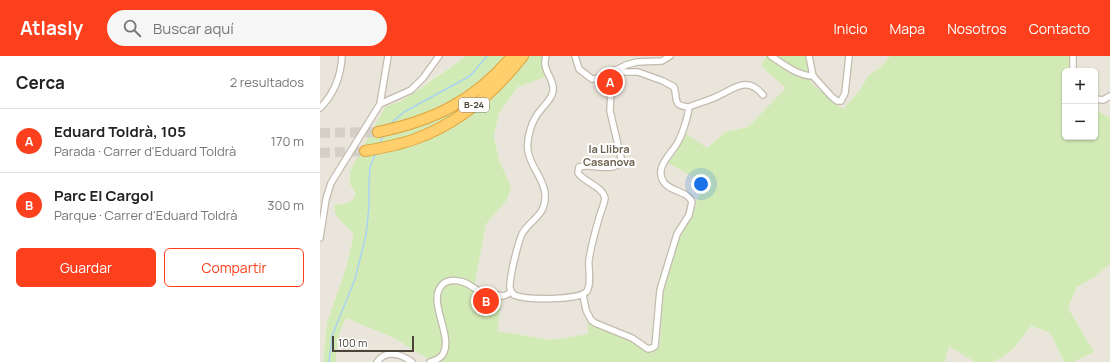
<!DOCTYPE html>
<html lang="es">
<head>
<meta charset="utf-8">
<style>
	:root { --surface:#fff; --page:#f6f6f6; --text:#222; --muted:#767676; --line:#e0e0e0; --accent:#fc3f1d }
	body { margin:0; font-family:Manrope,sans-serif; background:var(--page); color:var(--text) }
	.controls { position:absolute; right:12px; top:12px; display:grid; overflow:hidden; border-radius:6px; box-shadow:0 1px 3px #0004 }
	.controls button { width:36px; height:36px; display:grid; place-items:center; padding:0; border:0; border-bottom:1px solid var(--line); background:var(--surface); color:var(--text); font:20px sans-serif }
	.scale { position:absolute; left:12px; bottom:10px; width:82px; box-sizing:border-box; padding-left:4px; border:2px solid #4b4439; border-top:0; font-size:11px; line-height:14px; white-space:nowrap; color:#4b4439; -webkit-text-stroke:3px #fff; paint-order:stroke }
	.you { position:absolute; left:381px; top:128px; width:14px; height:14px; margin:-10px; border:3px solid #fff; border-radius:50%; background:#1a73e8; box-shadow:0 0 0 6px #1a73e833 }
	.badge { display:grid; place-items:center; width:26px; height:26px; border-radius:50%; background:var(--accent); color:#fff; font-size:13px; font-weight:700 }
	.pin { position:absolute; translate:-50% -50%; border:2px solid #fff; box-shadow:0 1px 4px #0006 }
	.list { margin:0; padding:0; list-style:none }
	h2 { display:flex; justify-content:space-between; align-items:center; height:52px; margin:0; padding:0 16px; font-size:17px }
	h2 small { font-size:13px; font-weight:400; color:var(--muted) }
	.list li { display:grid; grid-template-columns:26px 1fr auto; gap:12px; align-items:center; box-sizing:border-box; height:64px; padding:0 16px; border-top:1px solid var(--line) }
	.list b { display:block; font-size:15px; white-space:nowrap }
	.list p { margin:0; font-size:13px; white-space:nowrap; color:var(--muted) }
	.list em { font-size:13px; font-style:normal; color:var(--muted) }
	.actions { display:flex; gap:8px; padding:12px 16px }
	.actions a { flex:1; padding:9px 0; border:1px solid var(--accent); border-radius:6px; text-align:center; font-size:14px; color:var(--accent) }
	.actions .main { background:var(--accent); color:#fff }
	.icon { flex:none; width:22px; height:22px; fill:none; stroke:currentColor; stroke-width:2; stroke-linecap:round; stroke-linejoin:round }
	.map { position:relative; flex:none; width:790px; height:306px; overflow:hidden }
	header { display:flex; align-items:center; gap:24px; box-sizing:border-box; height:56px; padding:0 20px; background:var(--accent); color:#fff }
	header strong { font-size:19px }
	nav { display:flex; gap:22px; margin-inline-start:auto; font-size:14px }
	.search { width:280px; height:36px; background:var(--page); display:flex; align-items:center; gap:10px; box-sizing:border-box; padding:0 14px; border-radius:22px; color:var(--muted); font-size:15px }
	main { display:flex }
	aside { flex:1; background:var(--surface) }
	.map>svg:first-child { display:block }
</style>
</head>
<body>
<header>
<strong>Atlasly</strong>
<div class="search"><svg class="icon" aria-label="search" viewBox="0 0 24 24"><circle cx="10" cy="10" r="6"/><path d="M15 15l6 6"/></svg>Buscar aquí</div>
<nav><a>Inicio</a><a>Mapa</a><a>Nosotros</a><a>Contacto</a></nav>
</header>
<main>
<aside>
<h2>Cerca<small>2 resultados</small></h2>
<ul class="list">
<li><span class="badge">A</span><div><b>Eduard Toldrà, 105</b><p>Parada · Carrer d'Eduard Toldrà</p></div><em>170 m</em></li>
<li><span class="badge">B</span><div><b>Parc El Cargol</b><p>Parque · Carrer d'Eduard Toldrà</p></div><em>300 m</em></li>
</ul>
<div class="actions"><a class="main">Guardar</a><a>Compartir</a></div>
</aside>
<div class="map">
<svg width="790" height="306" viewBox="0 0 790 306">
	<rect width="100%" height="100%" fill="#f6f3ec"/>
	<path fill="#eae5da" d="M 0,0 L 146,0 L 130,12 L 110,24 L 100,33 L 79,46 L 31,113 L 29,120 L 35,140 L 33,144 L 29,147 L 15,149 L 27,171 L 33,178 L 33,182 L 26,212 L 7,267 L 3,306 L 0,306 Z
		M 223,0 L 446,0 L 441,10 L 467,32 L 428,71 L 405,76 L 386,92 L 365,77 L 356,97 L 349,106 L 382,126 L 375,152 L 361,179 L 342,234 L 340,291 L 332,297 L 305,282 L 268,268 L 269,278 L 231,284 L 177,275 L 158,239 L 155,227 L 166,168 L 187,144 L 191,131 L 179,104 L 174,80 L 179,57 L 198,31 L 224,21 L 221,9 Z
		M 485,0 L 570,0 L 562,10 L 548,20 L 540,34 L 523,53 L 491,27 Z
		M 750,0 L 790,0 L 790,62 L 775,53 L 775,15 L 750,15 Z
		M 789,209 L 790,209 L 790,306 L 754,306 L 774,296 L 748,252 L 757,231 L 776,220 Z
		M 26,262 L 74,282 L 113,306 L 16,306 L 17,287 L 21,274 Z
		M 710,270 L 730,277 L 744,306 L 672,306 L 681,302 L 694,292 Z
		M 629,289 L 655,306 L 625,306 Z"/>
	<path fill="#d2eab5" d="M 146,0 L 223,0 L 221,9 L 225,21 L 198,31 L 179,57 L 174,80 L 179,104 L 191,131 L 187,144 L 166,168 L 155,227 L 158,239 L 182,242 L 177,275 L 231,284 L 268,278 L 268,267 L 305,282 L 332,297 L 340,290 L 342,234 L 361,179 L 375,152 L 382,126 L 348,107 L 356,97 L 365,77 L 387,92 L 405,76 L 428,71 L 466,32 L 441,10 L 446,0 L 485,0 L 491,27 L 523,53 L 540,34 L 548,20 L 562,10 L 570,0 L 750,0 L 750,15 L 745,15 L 745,81 L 775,81 L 775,53 L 790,62 L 790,209 L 789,209 L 776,220 L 757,231 L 748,252 L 774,296 L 754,306 L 744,306 L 730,277 L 711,270 L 694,292 L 681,302 L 672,306 L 655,306 L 629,290 L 625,306 L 113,306 L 74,282 L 26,262 C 19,276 16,290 16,306 L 3,306 L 7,267 L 26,212 L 33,182 L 33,178 C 27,169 12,162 15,149 C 22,148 36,148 35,137 C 34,133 30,130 30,126 C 29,121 30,117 31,113 L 65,51 L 79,46 L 100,33 L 110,25 L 130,12 Z"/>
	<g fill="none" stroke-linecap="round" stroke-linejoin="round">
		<path stroke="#a9d4f2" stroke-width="1.5" d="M 69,69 L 84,56 L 150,20 L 167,0
			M 60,88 L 63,79
			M 9,306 L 12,280 L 35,223 L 46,179 L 49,151 L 49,128 L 50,111 L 56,97"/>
		<path stroke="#d4d0c8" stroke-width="10" stroke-dasharray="10 5" stroke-linecap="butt" d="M 0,77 L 58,76
			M 0,97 L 45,95"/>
		<g stroke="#c2bbae" stroke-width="8">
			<path id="minor" d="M 226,0 C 221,15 235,22 233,35 C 232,43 225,48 220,55 C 212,64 206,82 208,95 C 211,115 232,129 223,152 C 219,162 207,168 202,178 C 198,187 189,222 190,232 C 191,235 192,237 194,239 C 206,244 259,245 267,235 C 272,227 268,213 269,204 C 271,190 275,176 279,162 C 281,155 284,149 285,142 C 282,130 264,126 258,117 L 259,111 C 272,107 291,117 302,106 L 290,55 L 291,33 L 298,13 L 306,9 L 317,6 L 342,5 L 350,0
				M 255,0 L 259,13 L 272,23 L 275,23 L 291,15 L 298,13 L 304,16 L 318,16 L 343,25 L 354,31 C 358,43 352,50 369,51 C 378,47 387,45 396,41 C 414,33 427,19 443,39
				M 451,0 C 463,8 478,20 493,20
				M 489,0 L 493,20 L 511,40 L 517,45 L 521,45 L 525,37 L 529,0
				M 753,0 L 753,15
				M 775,43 L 783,44 L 790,40
				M 60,48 L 91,34 L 103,22 L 119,0
				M 0,52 C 14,38 21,20 22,0
				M 0,182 L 6,143 L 11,127 L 60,48 L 68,0
				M 263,239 L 266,254 L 271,264 L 275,267 L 312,282 L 328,293 L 332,292 L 335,290 L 340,234 L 357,178 L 369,159 L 372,146 C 367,134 349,136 343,125 C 334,110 354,96 359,84 C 363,76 368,60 369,51
				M 57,306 C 66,293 81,298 92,306
				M 110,306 C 116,304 122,302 124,296 C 132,277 106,243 123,228 C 129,223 136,224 143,226 C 150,228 153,232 159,235 C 165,238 176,238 183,240 L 186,239 L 191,236"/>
		</g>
		<g stroke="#e0a43c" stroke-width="12">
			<path id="motorway" d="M 58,76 C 113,65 156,44 192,0
				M 45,95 C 62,92 79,89 95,83 C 139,67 175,36 203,0"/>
		</g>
		<use href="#minor" stroke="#fff" stroke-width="5.5"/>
		<use href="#motorway" stroke="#ffcf6e" stroke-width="10"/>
	</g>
	<g text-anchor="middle" stroke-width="4" stroke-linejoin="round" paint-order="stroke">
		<rect fill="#fff" stroke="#817c74" stroke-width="1" x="139" y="42" width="30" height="14" rx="3"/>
		<g font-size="9" font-weight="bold" fill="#4b4439">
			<text x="154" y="52">B-24</text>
		</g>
		<g font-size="11" font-weight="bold" fill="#6e6250" stroke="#fff">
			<text x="289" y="97">la Llibra<tspan x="289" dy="13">Casanova</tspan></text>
		</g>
	</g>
</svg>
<div class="controls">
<button>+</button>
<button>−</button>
</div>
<div class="scale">100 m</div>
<div class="you"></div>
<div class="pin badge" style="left:290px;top:26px">A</div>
<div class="pin badge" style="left:166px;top:245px">B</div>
</div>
</main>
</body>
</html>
